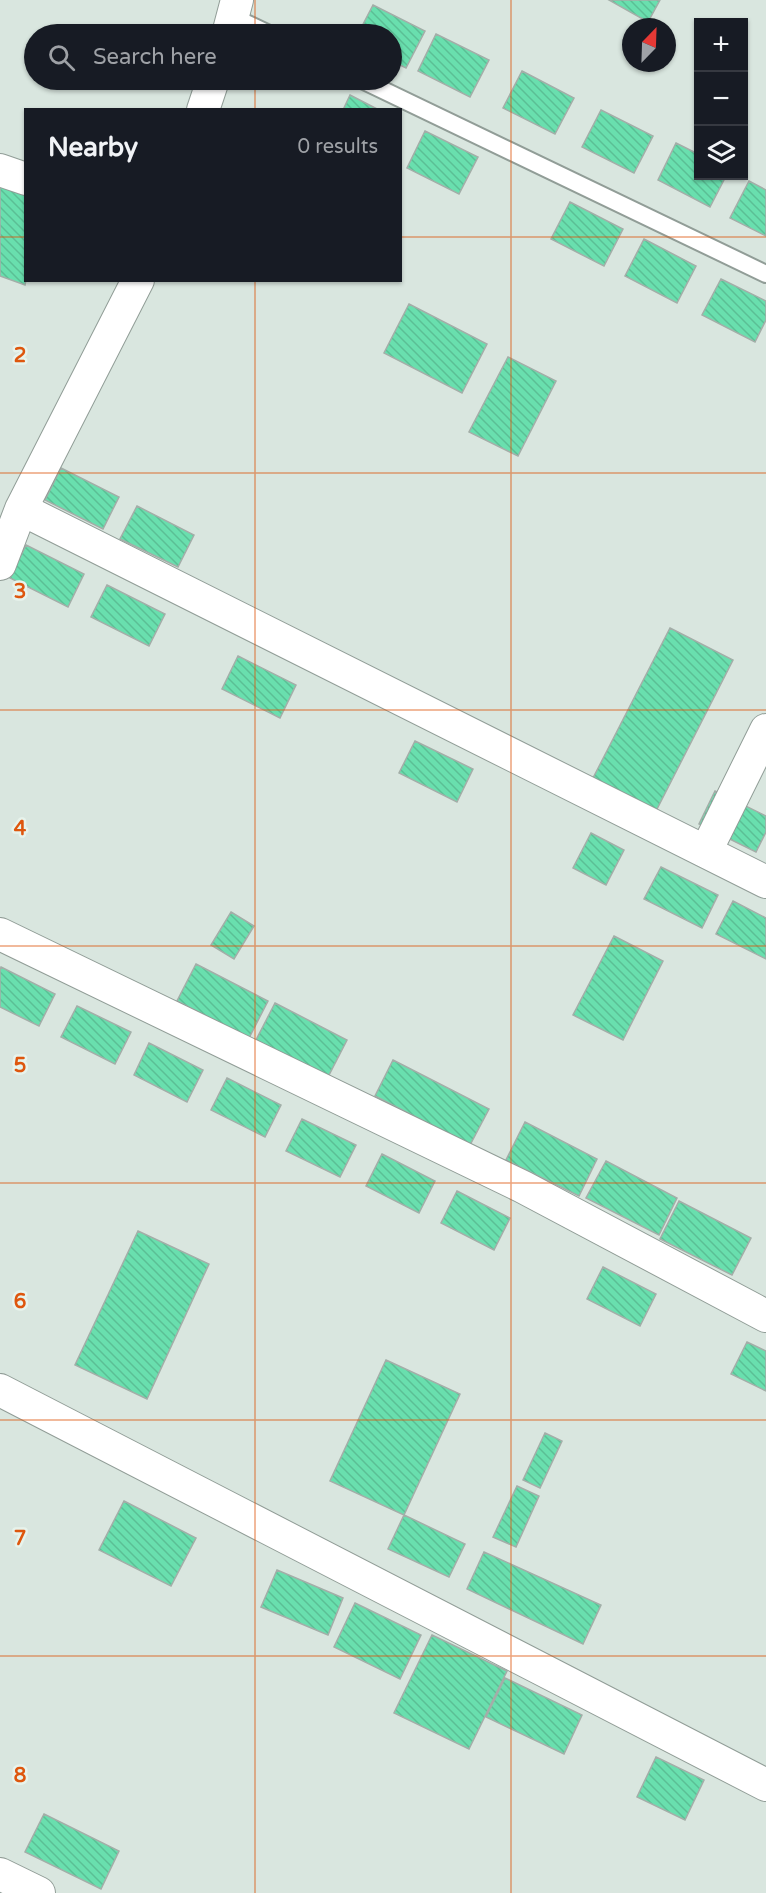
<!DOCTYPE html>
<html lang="en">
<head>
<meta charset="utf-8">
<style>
	:root { --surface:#171b24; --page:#242831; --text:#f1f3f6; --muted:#9ea1a6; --line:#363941 }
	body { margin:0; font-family:"Varela Round",sans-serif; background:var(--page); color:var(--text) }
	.controls { position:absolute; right:18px; top:18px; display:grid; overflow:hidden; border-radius:0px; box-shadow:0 2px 4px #0004 }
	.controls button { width:54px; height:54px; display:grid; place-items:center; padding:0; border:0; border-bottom:2px solid var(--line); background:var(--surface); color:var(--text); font:30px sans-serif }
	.compass { position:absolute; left:622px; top:18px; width:54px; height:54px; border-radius:50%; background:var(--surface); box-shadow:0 2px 4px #0004; rotate:23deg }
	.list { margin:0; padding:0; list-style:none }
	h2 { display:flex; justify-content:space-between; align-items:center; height:78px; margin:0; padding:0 24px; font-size:26px }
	h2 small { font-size:20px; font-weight:400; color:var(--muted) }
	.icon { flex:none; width:33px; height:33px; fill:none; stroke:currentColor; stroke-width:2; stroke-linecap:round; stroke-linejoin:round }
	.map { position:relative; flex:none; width:766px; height:1893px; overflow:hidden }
	.search { position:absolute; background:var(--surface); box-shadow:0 2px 4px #0004; left:24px; top:24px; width:378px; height:66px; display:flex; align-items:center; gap:15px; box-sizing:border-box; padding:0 21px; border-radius:33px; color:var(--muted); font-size:22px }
	.panel { position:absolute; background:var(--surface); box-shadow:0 2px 4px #0004; left:24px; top:108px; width:378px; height:174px; border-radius:0px }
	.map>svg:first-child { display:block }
</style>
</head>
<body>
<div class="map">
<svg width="766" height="1893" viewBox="0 0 766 1893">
	<defs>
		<pattern id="building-back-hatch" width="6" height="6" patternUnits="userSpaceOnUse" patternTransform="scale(1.5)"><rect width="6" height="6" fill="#69dfae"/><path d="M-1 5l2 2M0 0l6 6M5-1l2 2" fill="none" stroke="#5bbf95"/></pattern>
	</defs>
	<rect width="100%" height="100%" fill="#d9e6df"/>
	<path fill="url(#building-back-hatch)" stroke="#a3aea8" stroke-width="1.5" d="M 609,0 L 660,0 L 648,22 Z
		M 373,5 L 425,31 L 406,68 L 392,61 L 392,34 L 358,34 Z
		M 436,34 L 489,60 L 470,97 L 418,71 Z
		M 522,71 L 574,98 L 555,134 L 503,108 Z
		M 350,95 L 379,110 L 343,110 Z
		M 601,110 L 653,136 L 634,173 L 582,147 Z
		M 425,131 L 478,157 L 459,194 L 407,168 Z
		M 676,143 L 698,154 L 698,176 L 726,176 L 710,207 L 658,180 Z
		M 749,181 L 766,190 L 766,236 L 730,218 Z
		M 0,182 L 26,191 L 26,280 L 25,285 L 0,276 Z
		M 570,202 L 623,229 L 604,266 L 551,239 Z
		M 644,239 L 696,266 L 677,303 L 625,276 Z
		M 721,279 L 766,301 L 766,320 L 755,342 L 702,315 Z
		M 409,304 L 487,344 L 462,393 L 384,353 Z
		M 508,357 L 556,381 L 518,456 L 469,432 Z
		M 61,468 L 119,497 L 103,529 L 45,500 Z
		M 137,506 L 194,535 L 178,567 L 120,539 Z
		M 26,545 L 84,574 L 68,607 L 10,578 Z
		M 107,585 L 165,614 L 149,646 L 91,617 Z
		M 670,628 L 733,660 L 655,813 L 592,780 Z
		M 238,656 L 296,685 L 280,718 L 222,689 Z
		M 415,741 L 473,769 L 457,802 L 399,773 Z
		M 715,791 L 766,816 L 766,832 L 756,852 L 699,824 Z
		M 591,833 L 624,850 L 606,885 L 573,868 Z
		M 661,867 L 718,895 L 702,928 L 644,899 Z
		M 733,901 L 766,918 L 766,959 L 716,934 Z
		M 231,912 L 254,926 L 234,959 L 211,945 Z
		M 614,936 L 663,961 L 623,1040 L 573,1015 Z
		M 196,964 L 268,1001 L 249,1038 L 177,1001 Z
		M 1,967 L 55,994 L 39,1026 L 0,1007 L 0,970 Z
		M 275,1003 L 347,1040 L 328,1077 L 256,1040 Z
		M 77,1006 L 131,1032 L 115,1064 L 61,1037 Z
		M 149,1043 L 203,1070 L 187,1102 L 134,1075 Z
		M 393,1060 L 489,1109 L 470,1145 L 375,1096 Z
		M 227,1078 L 281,1105 L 265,1137 L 211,1110 Z
		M 302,1119 L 356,1145 L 340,1177 L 286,1151 Z
		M 525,1122 L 597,1159 L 579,1196 L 506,1160 Z
		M 382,1154 L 435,1181 L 419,1213 L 366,1186 Z
		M 606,1161 L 677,1198 L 659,1235 L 586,1198 Z
		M 457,1191 L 510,1218 L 494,1250 L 441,1223 Z
		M 679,1201 L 751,1238 L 732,1275 L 660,1239 Z
		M 138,1231 L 209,1264 L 147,1399 L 75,1365 Z
		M 603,1267 L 656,1294 L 640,1326 L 587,1299 Z
		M 747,1342 L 766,1351 L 766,1391 L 731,1374 Z
		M 386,1360 L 460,1394 L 404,1515 L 330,1481 Z
		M 545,1433 L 562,1441 L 540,1488 L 523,1480 Z
		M 517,1486 L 539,1496 L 516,1547 L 493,1537 Z
		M 124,1501 L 196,1538 L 171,1586 L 99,1550 Z
		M 404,1515 L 465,1544 L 449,1577 L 388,1549 Z
		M 484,1552 L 601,1605 L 583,1644 L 467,1589 Z
		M 277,1570 L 343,1598 L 328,1635 L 261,1607 Z
		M 355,1603 L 421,1635 L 400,1679 L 334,1647 Z
		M 432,1635 L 507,1671 L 469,1749 L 394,1713 Z
		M 505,1678 L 582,1715 L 564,1754 L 486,1717 Z
		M 656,1757 L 704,1780 L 685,1820 L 637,1797 Z
		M 44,1814 L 119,1851 L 101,1889 L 25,1852 Z"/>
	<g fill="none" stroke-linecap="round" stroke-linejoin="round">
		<g stroke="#919d97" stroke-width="20">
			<path id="service" d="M 233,17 L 269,34
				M 362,80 L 766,274"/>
		</g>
		<g stroke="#919d97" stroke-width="34">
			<path id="minor" d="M 228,34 L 237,0
				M 203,110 L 213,80
				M 0,170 L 26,179
				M 21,509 L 766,882
				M 0,564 L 21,509 L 138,280
				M 706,851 L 766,730
				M 0,934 L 523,1187 L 766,1316
				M 0,1390 L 766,1785
				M 0,1874 L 39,1893"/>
		</g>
		<use href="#service" stroke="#fff" stroke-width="16"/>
		<use href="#minor" stroke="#fff" stroke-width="32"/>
	</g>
	<path fill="none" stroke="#de560d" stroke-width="1.5" stroke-opacity="0.55" d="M 255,0 L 255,34M 511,0 L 511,1893M 255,80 L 255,110M 0,237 L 26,237M 400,237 L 766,237M 255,280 L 255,1893M 0,473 L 766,473M 0,710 L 766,710M 0,946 L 766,946M 0,1183 L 766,1183M 0,1420 L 766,1420M 0,1656 L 766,1656"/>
	<g font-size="20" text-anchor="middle" font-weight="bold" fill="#de560d" stroke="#e7f3ec" stroke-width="5" stroke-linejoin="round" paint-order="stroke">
		<text x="20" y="362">2</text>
		<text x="20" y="598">3</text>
		<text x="20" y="835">4</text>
		<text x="20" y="1072">5</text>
		<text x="20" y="1308">6</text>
		<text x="20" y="1545">7</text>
		<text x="20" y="1782">8</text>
	</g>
</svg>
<div class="controls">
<button>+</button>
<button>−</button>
<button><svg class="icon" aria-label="layers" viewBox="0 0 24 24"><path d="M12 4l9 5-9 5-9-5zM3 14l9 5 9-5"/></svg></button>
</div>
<svg class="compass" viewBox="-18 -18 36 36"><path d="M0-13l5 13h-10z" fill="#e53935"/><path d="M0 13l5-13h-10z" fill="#9ea1a6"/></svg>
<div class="search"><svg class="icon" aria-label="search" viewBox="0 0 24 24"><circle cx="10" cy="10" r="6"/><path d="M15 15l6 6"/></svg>Search here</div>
<section class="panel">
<h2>Nearby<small>0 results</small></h2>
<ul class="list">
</ul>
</section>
</div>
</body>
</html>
